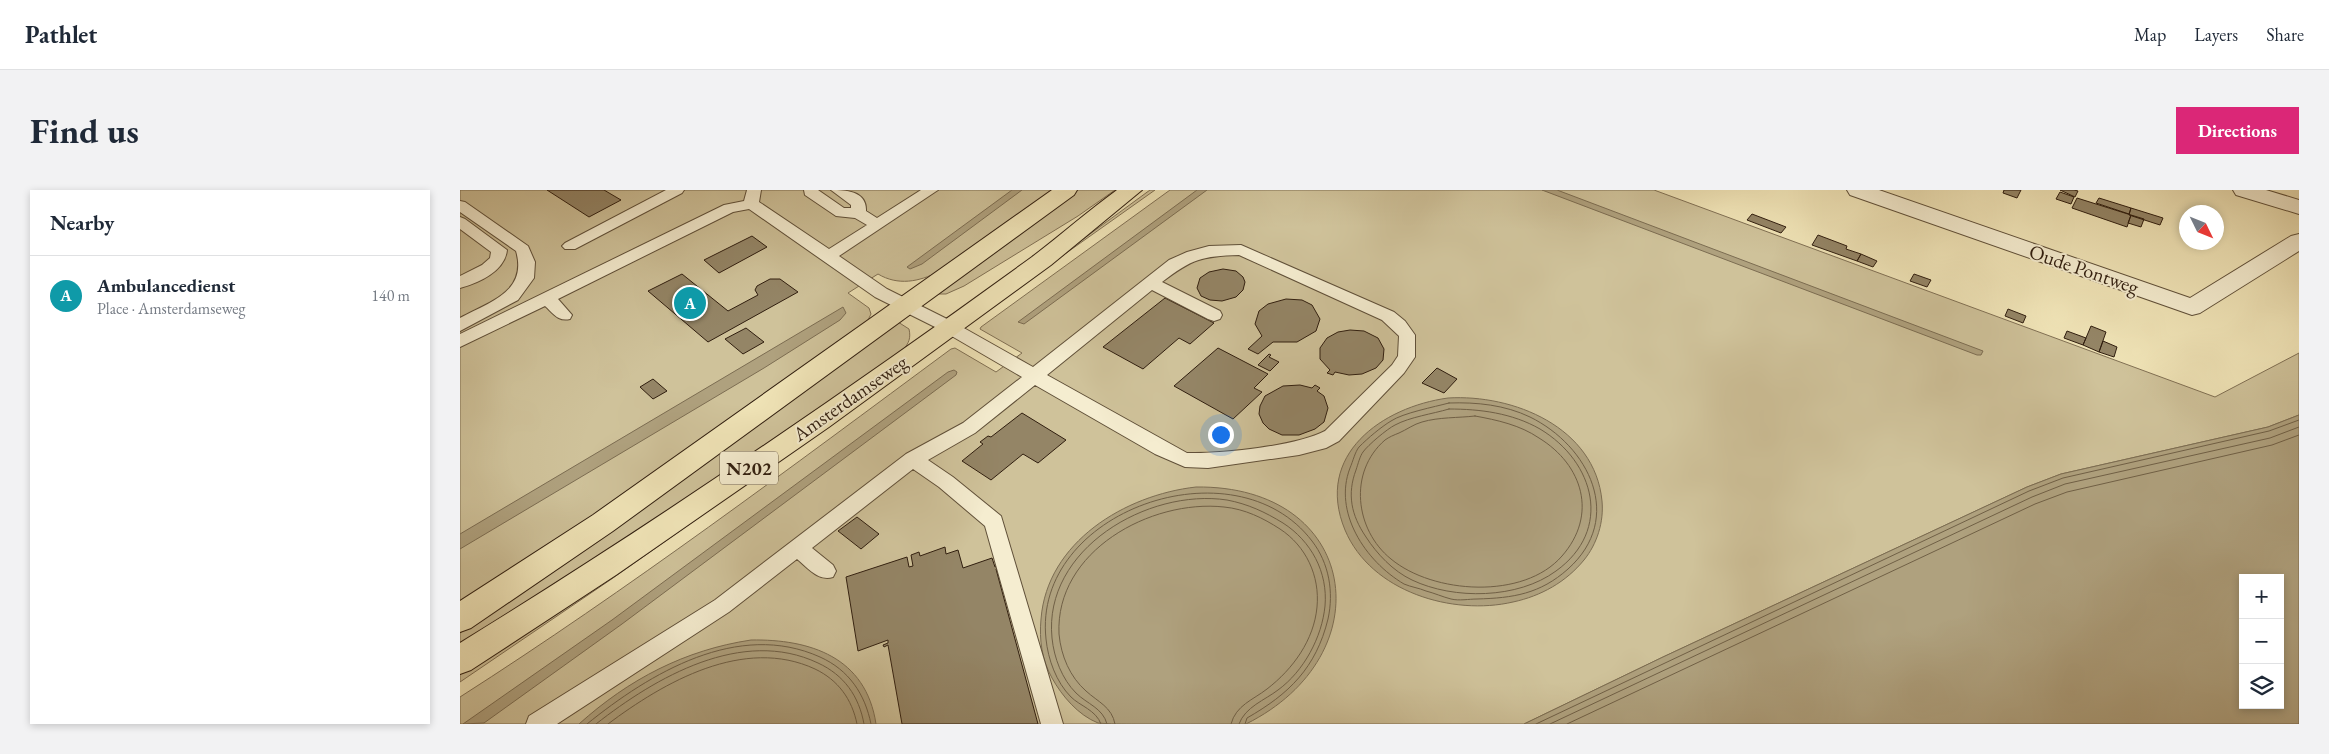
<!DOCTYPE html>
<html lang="en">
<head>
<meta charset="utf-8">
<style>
	:root { --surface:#fff; --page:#f2f2f3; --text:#1f2937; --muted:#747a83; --line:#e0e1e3; --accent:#db2777 }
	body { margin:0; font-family:"EB Garamond",serif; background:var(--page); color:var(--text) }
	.controls { position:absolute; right:15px; bottom:15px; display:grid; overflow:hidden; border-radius:0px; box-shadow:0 2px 8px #0003 }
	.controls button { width:45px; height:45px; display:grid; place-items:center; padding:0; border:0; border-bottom:1px solid var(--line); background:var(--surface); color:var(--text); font:25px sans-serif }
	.compass { position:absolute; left:1719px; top:15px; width:45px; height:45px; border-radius:50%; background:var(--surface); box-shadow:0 2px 8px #0003; rotate:133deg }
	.you { position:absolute; left:760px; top:244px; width:18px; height:18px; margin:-12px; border:4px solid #fff; border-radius:50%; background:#1a73e8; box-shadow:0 0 0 8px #1a73e833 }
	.badge { display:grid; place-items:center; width:32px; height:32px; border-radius:50%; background:var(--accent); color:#fff; font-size:16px; font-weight:700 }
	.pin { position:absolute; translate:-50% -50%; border:2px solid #fff; box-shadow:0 1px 5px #0006 }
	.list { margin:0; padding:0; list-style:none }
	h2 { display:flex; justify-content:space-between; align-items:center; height:65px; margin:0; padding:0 20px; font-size:21px }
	h2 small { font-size:16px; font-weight:400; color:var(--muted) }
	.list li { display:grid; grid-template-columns:32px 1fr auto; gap:15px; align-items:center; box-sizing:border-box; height:80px; padding:0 20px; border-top:1px solid var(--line) }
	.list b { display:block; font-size:19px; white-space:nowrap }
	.list p { margin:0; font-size:16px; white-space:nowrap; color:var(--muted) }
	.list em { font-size:16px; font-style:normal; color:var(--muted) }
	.icon { flex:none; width:28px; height:28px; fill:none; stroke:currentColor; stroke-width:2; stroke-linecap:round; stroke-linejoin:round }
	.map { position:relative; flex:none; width:1839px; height:534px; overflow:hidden; border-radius:0px }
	header { display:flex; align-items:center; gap:30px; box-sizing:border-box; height:70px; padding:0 25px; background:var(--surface); border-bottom:1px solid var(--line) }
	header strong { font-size:24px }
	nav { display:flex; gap:28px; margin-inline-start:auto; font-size:18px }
	.intro { display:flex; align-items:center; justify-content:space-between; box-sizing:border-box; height:120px; padding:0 30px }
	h1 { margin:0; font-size:35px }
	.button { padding:12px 22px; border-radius:0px; background:var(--accent); color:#fff; font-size:18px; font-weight:700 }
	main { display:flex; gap:30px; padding:0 30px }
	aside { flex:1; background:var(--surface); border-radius:0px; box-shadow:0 2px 8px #0003 }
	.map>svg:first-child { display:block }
</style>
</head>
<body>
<header>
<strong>Pathlet</strong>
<nav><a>Map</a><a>Layers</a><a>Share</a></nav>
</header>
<div class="intro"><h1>Find us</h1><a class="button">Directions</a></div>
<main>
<aside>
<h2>Nearby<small></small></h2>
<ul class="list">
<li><span class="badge" style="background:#0f9aa8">A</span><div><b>Ambulancedienst</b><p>Place · Amsterdamseweg</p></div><em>140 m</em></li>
</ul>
</aside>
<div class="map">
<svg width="1839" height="534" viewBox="0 0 1839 534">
	<rect width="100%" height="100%" fill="#f0e4b7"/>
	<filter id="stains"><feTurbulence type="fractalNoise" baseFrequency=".004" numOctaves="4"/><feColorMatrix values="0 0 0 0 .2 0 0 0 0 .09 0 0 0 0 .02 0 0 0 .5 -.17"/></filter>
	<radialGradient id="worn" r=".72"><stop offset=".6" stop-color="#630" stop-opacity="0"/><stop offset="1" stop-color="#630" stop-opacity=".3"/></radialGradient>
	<path fill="#cfc29a" stroke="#807054" d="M 0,0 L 595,0 C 574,15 553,30 532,45 C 502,67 458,108 418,84 L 388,103 L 409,118 L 411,124 L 407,132 L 0,419 Z
		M 615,0 L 655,0 L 618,26 L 504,96 L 486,104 L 475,104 Z
		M 690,0 L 695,0 L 533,115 Z
		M 710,0 L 1194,0 L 1755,207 L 1839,163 L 1839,225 L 1808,237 L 1601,284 L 1567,297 L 1203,467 L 1064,534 L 0,534 L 0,507 C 169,399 330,278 491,159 L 495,158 L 536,182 L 562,163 L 520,139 L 521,137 Z
		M 438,132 L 449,139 C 451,148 449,153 443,160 L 329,241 L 0,459 L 0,443 L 166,330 Z
		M 366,238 L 153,388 L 0,492 L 0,484 Z"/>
	<path fill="#afa17e" stroke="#7c6d52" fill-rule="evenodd" d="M 552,0 L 562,0 L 462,74 L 450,79 L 447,77 Z
		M 737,0 L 747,0 L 564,134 L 558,132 Z
		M 1082,0 L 1097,0 L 1523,161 L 1521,165 L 1517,165 Z
		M 383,117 L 386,123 L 380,130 L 304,178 L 0,359 L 0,344 Z
		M 494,180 L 497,182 L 496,185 L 162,434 L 24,533 L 3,534 L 152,430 L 488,182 Z
		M 988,208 C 1053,204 1135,237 1142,311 C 1144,332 1137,354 1124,370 C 1106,392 1081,406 1053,412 C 993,426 911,402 885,340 C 854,265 922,217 988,208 Z
		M 1839,225 L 1839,534 L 1064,534 L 1203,467 L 1567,297 L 1601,284 L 1808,237 ZM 1783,388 L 1820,388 L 1820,515 L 1783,515 Z
		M 736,297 C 899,295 925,465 786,534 C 749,534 712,534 676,534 C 665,534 648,534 638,533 C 618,525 602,506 592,488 C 582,470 579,450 581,429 C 587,352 665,305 736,297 Z
		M 291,450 C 350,449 406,467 416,534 L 119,534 C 169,489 225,460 291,450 Z"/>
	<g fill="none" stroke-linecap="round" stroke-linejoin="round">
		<path stroke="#706046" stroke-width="1" d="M 989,213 C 1017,212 1045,215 1070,227 C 1129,256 1165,328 1108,379 C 1080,404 1053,408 1017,409 C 1009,409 999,411 991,409 C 983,407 974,403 966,401 C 959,398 951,397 944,394 C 905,371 873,322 890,278 C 893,271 895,262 899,257 C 908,248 921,237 931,231 C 943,223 974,217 989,213 Z
			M 989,219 C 1020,219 1052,223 1080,239 C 1135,272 1153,340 1096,381 C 1058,409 994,410 952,390 C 933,381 917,364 906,347 C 891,325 887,304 896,280 C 898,274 900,266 903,262 C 908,255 927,239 935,235 C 950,227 972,224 989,219 Z
			M 1015,226 C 1037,230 1060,235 1079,248 C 1123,275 1138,325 1102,366 C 1064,410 973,404 931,369 C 895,340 888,282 925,250 C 929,247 934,245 939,243 C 946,240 954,234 962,232 C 979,227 998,228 1015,226 Z
			M 127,534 C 190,483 278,430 360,467 C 389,480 405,504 411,534
			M 136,534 C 196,487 282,437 358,473 C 384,485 399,506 404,534
			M 148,534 C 204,492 284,446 355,479 C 378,490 392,509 397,534
			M 641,534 C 636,520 620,516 611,507 C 596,492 588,469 586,449 C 572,321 775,250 852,351 C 869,373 874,402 868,429 C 856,478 829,504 787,528 L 785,534
			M 647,534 C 643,518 627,514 616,503 C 602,489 594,468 592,448 C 583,359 688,298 767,310 C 788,314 805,322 823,333 C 851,351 868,382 865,416 C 862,447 844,481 818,500 C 805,510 785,517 779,534
			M 655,534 C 652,517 638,512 626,501 C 610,487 601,466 599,444 C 595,361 691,309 764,317 C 785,319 803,328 820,339 C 846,356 860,386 857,417 C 854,450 833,479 807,499 C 793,510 776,515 771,534
			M 1076,534 L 1569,301 L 1603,288 L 1809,241 L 1839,230
			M 1090,534 L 1572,307 L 1605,294 L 1810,248 L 1839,237
			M 1107,534 L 1575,314 L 1607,302 L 1812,255 L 1839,245"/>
	</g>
	<path fill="#948566" stroke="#301e0f" d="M 87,0 L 144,0 L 161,10 L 129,27 Z
		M 1544,0 L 1561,0 L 1557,8 L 1543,3 Z
		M 1600,0 L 1614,0 L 1618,1 L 1615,7 Z
		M 1600,2 L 1614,7 L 1611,14 L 1596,9 Z
		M 1617,8 L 1671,25 L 1667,37 L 1612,18 Z
		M 1639,8 L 1671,18 L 1669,24 L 1636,13 Z
		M 1671,18 L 1703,28 L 1700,35 L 1669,25 Z
		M 1292,24 L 1326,37 L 1321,43 L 1287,30 Z
		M 1671,25 L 1684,29 L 1681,37 L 1668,33 Z
		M 1358,45 L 1387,56 L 1386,59 L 1401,64 L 1397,71 L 1352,55 Z
		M 292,46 L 307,57 L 259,83 L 244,70 Z
		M 1401,64 L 1417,71 L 1413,77 L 1397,71 Z
		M 763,79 L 776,81 L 783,87 L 785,92 L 783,100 L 776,107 L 762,111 L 750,110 L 741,106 L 737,98 L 740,88 L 749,82 Z
		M 222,84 L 268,121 L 298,105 L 295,100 L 297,96 L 310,89 L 320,89 L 338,102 L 248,152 L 188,101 Z
		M 1454,84 L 1471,90 L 1467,97 L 1450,91 Z
		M 705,108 L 754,133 L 730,154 L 719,148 L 683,179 L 643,157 Z
		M 826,109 L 842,110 L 852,115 L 860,129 L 856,141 L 837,152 L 813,152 L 798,164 L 788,159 L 802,146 L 795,134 L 799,121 L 808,114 Z
		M 1548,119 L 1566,126 L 1563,133 L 1545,126 Z
		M 1631,136 L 1646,142 L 1639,162 L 1623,155 Z
		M 286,138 L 304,152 L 283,164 L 265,149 Z
		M 890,140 L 904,141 L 918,148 L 924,159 L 923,170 L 916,178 L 902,184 L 889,185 L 875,182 L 873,185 L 867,183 L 870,180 L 860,169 L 860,158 L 867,148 L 878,142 Z
		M 1607,141 L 1626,148 L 1623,155 L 1604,148 Z
		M 1643,151 L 1657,157 L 1654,167 L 1639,162 Z
		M 758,158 L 808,184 L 794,198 L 802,202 L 773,229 L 714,196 Z
		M 809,164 L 811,165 L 809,167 L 819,172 L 810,181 L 798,175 Z
		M 977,178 L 997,189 L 984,203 L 962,193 Z
		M 193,189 L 207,201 L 193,209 L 180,197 Z
		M 840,195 L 852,198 L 855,195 L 860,198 L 857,201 L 864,206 L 868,218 L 864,232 L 855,239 L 839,245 L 822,245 L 809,239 L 803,233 L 799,224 L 800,216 L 805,206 L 823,196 Z
		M 562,223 L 606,250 L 578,273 L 563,264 L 531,290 L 502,271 L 523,254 L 520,252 L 528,246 L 531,247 Z
		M 397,327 L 419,344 L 401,359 L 378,341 Z
		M 485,357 L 486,364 L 498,360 L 503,378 L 532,368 L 535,377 L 539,375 L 540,378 L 536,379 L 578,534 L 442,534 L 428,455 L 424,457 L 423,455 L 428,453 L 428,450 L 398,461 L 386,387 L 447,367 L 449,377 L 453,376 L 451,365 L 459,362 L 460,366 Z"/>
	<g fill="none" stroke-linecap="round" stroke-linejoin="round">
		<g stroke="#605039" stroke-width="2">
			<path id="service" d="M 206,0 L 224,0 L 222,3 L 115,59 L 105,59 L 102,56 L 105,53 Z
				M 287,0 L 301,0 L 299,12 L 369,59 L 407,35 L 395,28 L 376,26 L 345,5 L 344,0 L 358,0 L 384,18 L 391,18 L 391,15 L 371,0 C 386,0 407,1 406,21 L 417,28 L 461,0 L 478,0 L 379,66 L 427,99 L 495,133 L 573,177 L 709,70 L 727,62 L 749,56 L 781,55 L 934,122 L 945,131 L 955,145 L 955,167 L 944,183 L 879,251 L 866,258 L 839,265 L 748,278 L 725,277 L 695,264 L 575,195 L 515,243 L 468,270 L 493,287 L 541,326 L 603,534 L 581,534 L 525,336 L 479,297 L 453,279 L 352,358 L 373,375 L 376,381 L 373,387 C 359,392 348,378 337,369 L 269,422 L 97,534 L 66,534 L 69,526 L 255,410 L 446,264 L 503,233 L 562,187 L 483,141 L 415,107 L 289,19 L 273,22 L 98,109 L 112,125 L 110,129 C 98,132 93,123 85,116 L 0,157 L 0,144 L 264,15 L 284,11 ZM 779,65 L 922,130 L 939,146 L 938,166 L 932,175 L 865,241 C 837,256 760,264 727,263 L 587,185 L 692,100 L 748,129 L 754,131 L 760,129 L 762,125 L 760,121 L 702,92 C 732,69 742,66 779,65 Z
				M 0,11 L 5,12 L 68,56 L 75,72 L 74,88 L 58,110 L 0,141 L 0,128 C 29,112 68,102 56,61 L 0,22 Z
				M 0,27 L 5,29 L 47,60 C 45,81 19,93 0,98 L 0,86 L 22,75 L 30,68 L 31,62 L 0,39 Z"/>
		</g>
		<g stroke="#605039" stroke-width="2">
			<path id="minor" d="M 1387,0 L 1419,0 L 1730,108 L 1831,46 L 1839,44 L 1839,61 L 1740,123 L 1732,125 L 1390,5 Z
				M 1773,0 L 1806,0 L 1839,10 L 1839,24 L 1776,5 Z"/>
		</g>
		<g stroke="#301e0f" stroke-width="2">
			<path id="primary" d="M 592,0 L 617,0 L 614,5 L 153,341 L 11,438 L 0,442 L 0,411 L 133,325 Z
				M 657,0 L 682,0 L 591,75 L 369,237 L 156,385 L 11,480 L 0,484 L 0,453 C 196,332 386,202 572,67 C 601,45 628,21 657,0 Z"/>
		</g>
		<use href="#service" fill="#f5edd0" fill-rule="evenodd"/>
		<use href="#minor" fill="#f5edd0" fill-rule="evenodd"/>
		<use href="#primary" fill="#f0e4b7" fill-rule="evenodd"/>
	</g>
	<g text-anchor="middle" stroke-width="4" stroke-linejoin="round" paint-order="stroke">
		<rect fill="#f5edd0" stroke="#6b5c49" stroke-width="1" x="260" y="261.5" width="58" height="33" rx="4"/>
		<g font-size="19" font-weight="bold" fill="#301e0f">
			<text x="289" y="285">N202</text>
		</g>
		<g font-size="20" fill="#301e0f" stroke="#f5edd0">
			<text transform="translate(1624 79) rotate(19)" y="7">Oude Pontweg</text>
			<text transform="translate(390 208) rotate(-35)" y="7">Amsterdamseweg</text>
		</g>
	</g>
	<rect width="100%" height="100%" filter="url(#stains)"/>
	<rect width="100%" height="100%" fill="url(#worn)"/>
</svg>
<div class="controls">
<button>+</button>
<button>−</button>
<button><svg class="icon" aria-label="layers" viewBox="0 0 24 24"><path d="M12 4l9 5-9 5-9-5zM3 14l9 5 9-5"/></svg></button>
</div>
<svg class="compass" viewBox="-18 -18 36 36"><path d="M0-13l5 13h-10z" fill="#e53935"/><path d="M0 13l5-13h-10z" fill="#747a83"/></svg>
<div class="you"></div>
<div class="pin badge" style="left:230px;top:113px;background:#0f9aa8">A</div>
</div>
</main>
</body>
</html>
